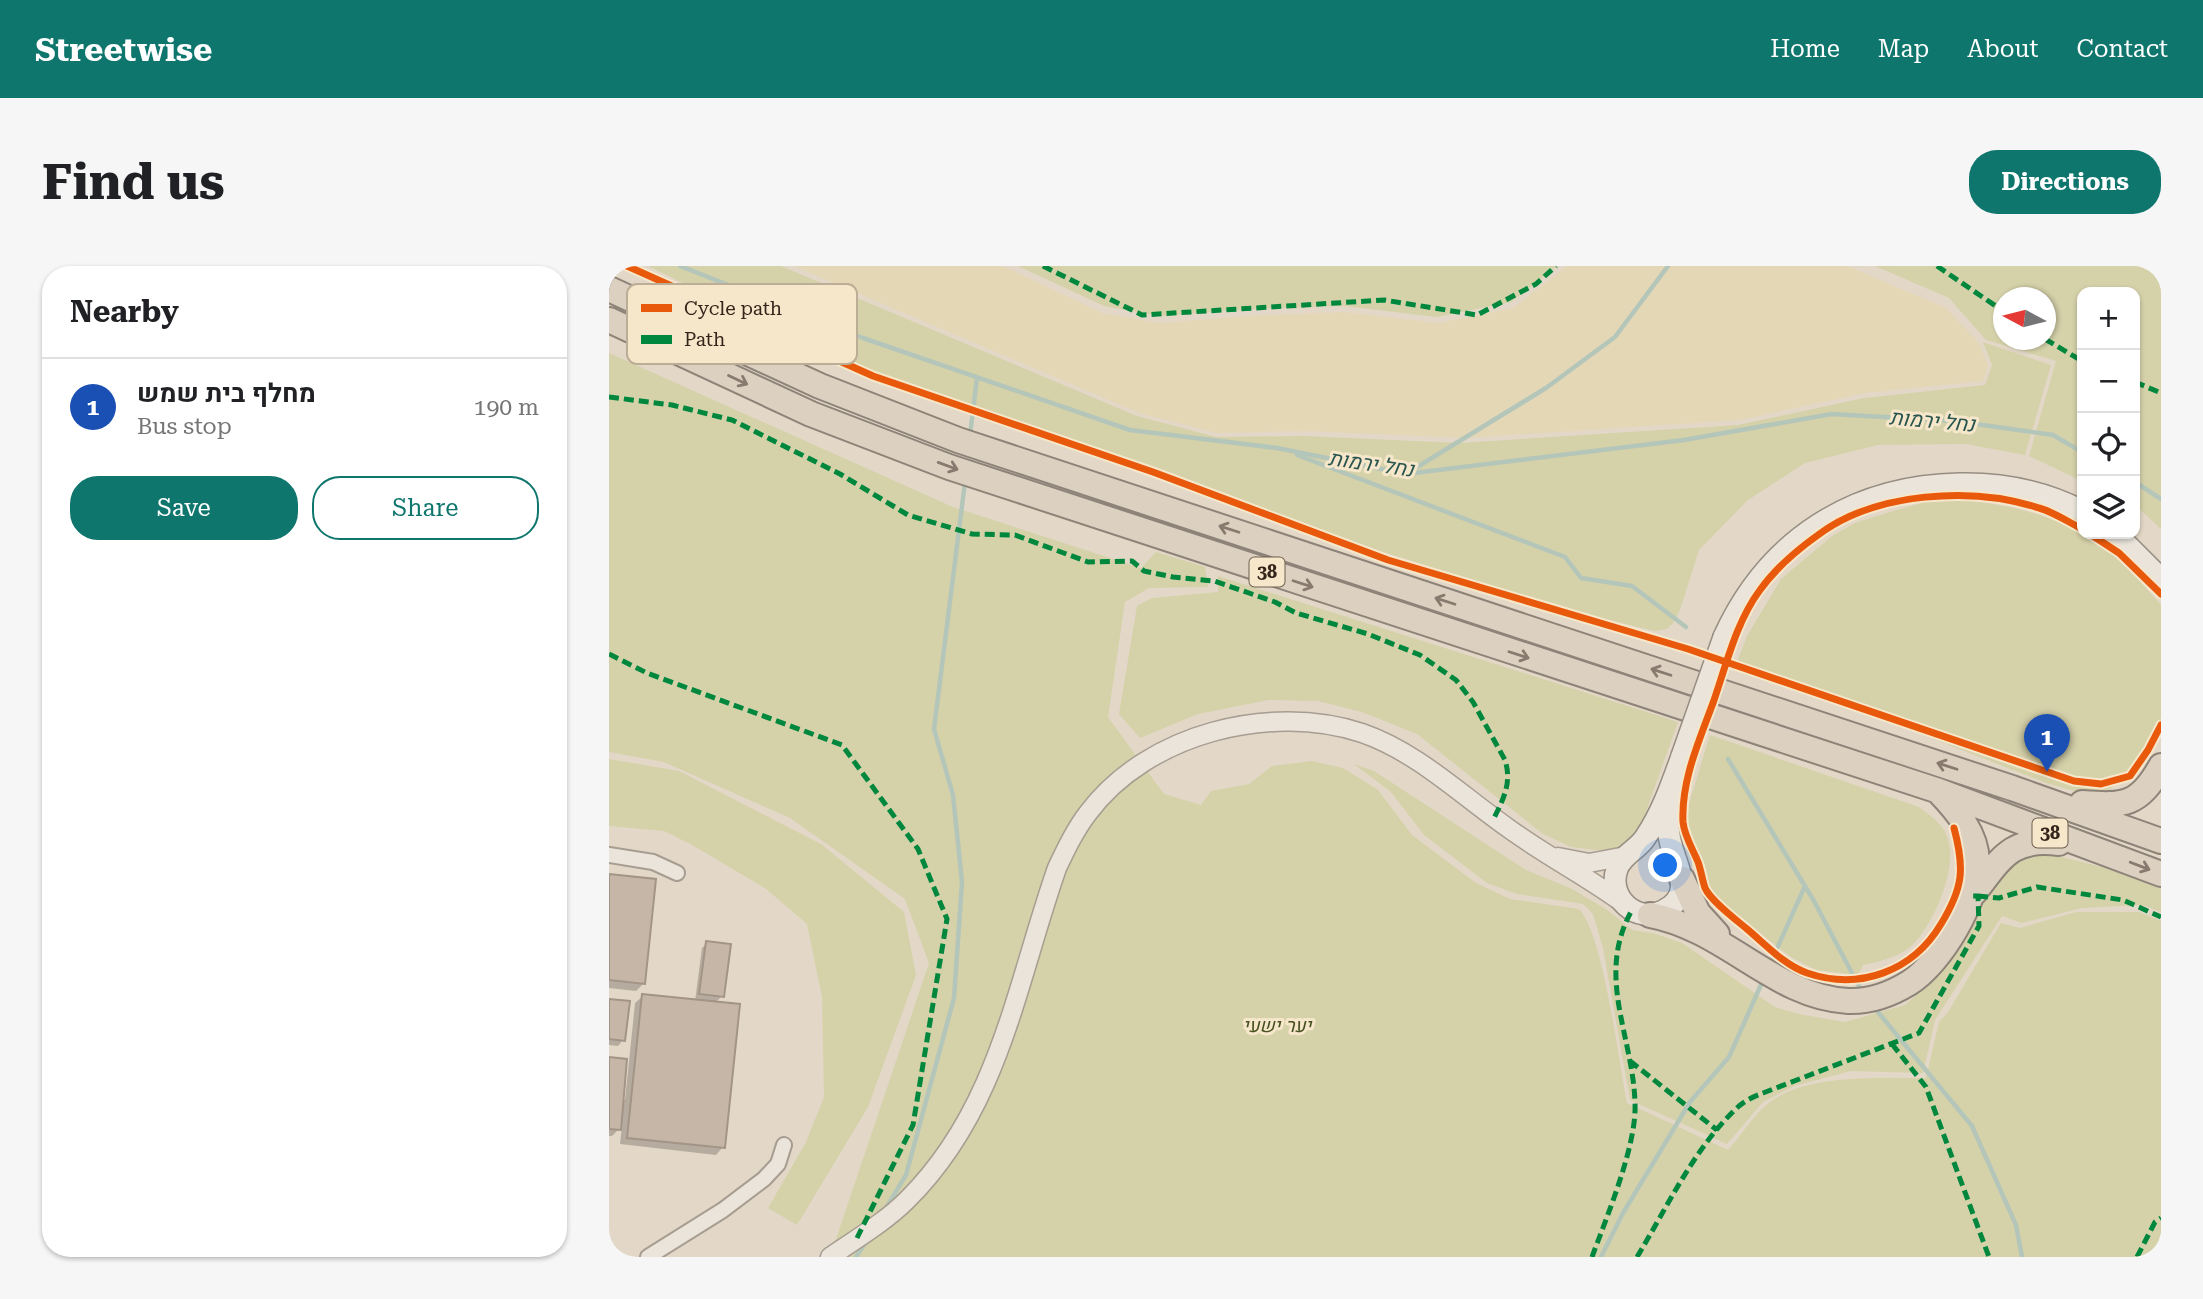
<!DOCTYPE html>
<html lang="en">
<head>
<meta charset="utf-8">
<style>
	:root { --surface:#fff; --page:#f6f6f6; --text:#202124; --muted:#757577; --line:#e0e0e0; --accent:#0f766e }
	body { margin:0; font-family:"Roboto Serif",Heebo,serif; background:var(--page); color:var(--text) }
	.controls { position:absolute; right:21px; top:21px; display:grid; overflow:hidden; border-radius:14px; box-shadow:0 2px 5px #0004 }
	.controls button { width:63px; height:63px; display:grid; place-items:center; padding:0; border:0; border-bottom:2px solid var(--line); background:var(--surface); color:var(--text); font:35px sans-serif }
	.compass { position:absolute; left:1384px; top:21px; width:63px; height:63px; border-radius:50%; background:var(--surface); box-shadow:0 2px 5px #0004; rotate:277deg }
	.you { position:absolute; left:1057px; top:600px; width:24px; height:24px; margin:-18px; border:5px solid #fff; border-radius:50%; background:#1a73e8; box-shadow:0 0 0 10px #1a73e833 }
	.badge { display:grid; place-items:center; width:46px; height:46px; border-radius:50%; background:var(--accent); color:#fff; font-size:23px; font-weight:700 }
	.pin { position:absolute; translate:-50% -58px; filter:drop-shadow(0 2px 4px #0008) }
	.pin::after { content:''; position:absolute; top:37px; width:24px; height:21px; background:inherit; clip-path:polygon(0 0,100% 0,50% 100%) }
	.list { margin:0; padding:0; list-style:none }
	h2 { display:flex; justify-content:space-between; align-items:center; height:91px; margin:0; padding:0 28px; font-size:30px }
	h2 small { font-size:23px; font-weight:400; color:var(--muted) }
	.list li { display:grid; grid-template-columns:46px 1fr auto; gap:21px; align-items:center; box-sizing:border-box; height:98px; padding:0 28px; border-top:2px solid var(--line) }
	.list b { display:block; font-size:26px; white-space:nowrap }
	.list p { margin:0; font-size:23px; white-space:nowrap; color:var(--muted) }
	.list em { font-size:23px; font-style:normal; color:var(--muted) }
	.actions { display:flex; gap:14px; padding:21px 28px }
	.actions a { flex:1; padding:16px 0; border:2px solid var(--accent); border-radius:28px; text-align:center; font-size:24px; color:var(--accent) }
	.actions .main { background:var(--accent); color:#fff }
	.icon { flex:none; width:38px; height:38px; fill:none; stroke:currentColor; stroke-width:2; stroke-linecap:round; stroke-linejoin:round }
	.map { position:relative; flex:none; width:1552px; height:991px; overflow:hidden; border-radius:28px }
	header { display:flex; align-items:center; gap:42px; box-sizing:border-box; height:98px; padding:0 35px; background:var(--accent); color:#fff }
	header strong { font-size:33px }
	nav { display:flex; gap:38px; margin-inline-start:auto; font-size:24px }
	.intro { display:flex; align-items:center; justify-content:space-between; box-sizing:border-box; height:168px; padding:0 42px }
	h1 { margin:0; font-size:49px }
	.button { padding:18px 32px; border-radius:28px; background:var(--accent); color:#fff; font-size:24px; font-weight:700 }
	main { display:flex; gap:42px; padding:0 42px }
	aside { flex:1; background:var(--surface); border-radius:28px; box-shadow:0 2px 5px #0004 }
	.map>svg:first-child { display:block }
</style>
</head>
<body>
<header>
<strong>Streetwise</strong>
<nav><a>Home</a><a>Map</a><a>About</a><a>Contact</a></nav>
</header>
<div class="intro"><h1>Find us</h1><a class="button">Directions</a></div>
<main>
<aside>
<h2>Nearby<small></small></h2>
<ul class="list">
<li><span class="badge" style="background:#1a4fb4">1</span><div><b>מחלף בית שמש</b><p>Bus stop</p></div><em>190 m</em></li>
</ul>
<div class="actions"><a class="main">Save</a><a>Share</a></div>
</aside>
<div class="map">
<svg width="1552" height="991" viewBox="0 0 1552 991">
	<rect width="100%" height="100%" fill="#e3d8c7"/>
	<path fill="#e4d7b6" d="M 185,0 L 394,0 L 493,47 L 550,57 L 640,50 L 735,46 L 829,57 L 904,42 L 958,0 L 1238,0 L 1337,42 L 1370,77 L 1379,100 L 1374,115 L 1256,127 L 1131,154 L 856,172 L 697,165 L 608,167 L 530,147 Z"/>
	<path fill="#d5d1a9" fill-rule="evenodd" d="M 39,0 L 172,0 L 528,150 L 607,171 L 694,170 L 851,177 L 1129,159 L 1255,132 L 1376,119 L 1383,99 L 1374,76 L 1442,99 L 1416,189 L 1357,178 L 1269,179 L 1196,197 L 1139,234 L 1090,284 L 1072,341 L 1065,356 L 1058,363 L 1046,365 L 978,349 L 748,278 L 460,173 L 353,139 L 218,87 Z
		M 409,0 L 948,0 L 902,36 L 828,51 L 735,40 L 640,43 L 550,50 L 495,40 Z
		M 1266,0 L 1552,0 L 1552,263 L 1526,239 L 1526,26 L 1473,26 L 1473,215 L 1420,190 L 1447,95 L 1377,74 L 1340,32 ZM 1394,32 L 1436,32 L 1436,74 L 1394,74 Z
		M 0,87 L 344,241 L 532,302 L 547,286 L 596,301 L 599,321 L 540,322 L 516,336 L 499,451 L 555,528 L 592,539 L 602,525 L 640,518 L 663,500 L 703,495 L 734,502 L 769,524 L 803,569 L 867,617 L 901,633 L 970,643 C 994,667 1010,797 1018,837 L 1119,884 C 1131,871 1141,854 1154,842 C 1191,806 1269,813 1317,812 L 1330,756 L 1339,746 L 1392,657 L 1411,662 L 1467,646 L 1530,646 L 1552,655 L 1552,991 L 221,991 L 320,697 L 296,633 L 181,552 L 55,496 L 0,486 Z
		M 1351,234 C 1407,239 1458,252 1503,288 C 1521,302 1536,322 1552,339 L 1552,458 L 1534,494 L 1523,509 L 1499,524 L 1469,526 L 1437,517 L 1197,423 L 1127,399 L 1138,370 L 1172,313 L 1223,270 L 1246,257 L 1284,245 L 1317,236 Z
		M 609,310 L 1069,456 L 1029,568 L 1010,583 L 987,584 L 962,581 L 934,568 L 808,468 L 753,446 L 709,435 L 659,434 L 589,448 L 531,472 L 510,448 L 528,340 L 543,332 L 609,326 Z
		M 1101,469 L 1310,541 C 1319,548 1333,557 1337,568 C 1351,597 1327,652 1308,674 C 1295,690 1273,695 1254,699 L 1249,709 L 1207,704 L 1182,691 L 1100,628 L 1092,601 L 1077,569 L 1075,554 Z
		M 0,493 L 70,505 L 212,578 L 295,646 L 307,709 L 259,841 L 188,959 L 159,942 L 197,876 L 215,831 L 213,731 L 198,658 L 156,622 L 83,579 L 55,565 L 0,560 Z
		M 745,498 L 765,505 L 917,604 L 961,622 L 997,643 L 1023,664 L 1044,667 L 1073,677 L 1166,741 L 1190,748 L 1236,756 L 1296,739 L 1322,716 L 1356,672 L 1385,614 L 1402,594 L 1441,588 L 1497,602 L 1552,623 L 1552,646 L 1534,639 L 1473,642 L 1413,657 L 1393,650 L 1326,754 L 1314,807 L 1242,805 L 1185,820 L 1154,836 L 1118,878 L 1021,834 L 994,682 L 984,648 L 974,638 L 908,628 L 878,617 L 815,569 L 782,526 Z"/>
	<path fill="#0003" d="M 0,610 L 34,718 L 27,725 L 0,722 Z
		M 98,677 L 113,730 L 106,737 L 114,881 L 107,889 L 11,878 L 13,860 L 3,870 L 0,870 L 0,793 L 13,833 L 16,834 L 26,737 L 34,730 L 86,735 L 93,682 Z
		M 0,735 L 14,774 L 9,780 L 0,779 Z"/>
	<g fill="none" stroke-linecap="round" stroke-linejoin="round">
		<path stroke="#b4c6ba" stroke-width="4.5" d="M 71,0 L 254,72 L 521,164 L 668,182 L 797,208 L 1075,174 L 1223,148 L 1345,155 L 1444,169 L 1473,186
			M 361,169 L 368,112
			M 688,189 L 956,291 L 972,312 L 1023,320 L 1077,361
			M 800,206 L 937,122 L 1006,71 L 1059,0
			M 1526,216 L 1552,233
			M 1119,493 L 1205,635 L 1254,728
			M 1161,698 L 1196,620
			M 1264,740 L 1363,860 L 1407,959 L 1413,991
			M 277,942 L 297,909 L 345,732 L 353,616 L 344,529 L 325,463 L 356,216
			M 247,991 L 256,977
			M 992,991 L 1014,947 L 1081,836 L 1120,791 L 1155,712"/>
	</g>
	<path fill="#c6b6a8" stroke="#a29487" stroke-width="2" d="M 0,608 L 47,613 L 36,718 L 0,714 Z
		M 97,675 L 122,678 L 115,731 L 90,728 Z
		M 33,728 L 131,738 L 116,882 L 18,872 Z
		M 0,733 L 21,735 L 16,775 L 0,773 Z
		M 0,791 L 18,793 L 12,864 L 0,863 Z"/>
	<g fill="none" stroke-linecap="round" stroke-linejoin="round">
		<g stroke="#a79d91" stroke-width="18">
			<path id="minor" d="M 0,589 L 44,596 L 68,607
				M 39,991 L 114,944 L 155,913 L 169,898 L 175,879"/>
		</g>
		<g stroke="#a79d91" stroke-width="21">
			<path id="tertiary" d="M 949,591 L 980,597 L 1017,590
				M 221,991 C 247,973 276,956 298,934 C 390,843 407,719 448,602 C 457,583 466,564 479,547 C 539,467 661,437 753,467 C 808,486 852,529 899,562 C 936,589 977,610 1014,637"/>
		</g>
		<g stroke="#978d81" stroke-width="24">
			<path id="secondary" d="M 1507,268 L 1552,313
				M 1115,371 C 1159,274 1244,220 1350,218 C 1394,217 1434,225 1473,245
				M 1062,521 C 1060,537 1057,553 1060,569 C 1063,595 1090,628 1054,645 C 1028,658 998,632 1008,603 C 1013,589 1028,584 1036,572 C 1053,547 1063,518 1073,490"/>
		</g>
		<g stroke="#8d8378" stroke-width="28">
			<path id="trunk" d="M 0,23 L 211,120 L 349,174 L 1403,522 L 1552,575
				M 0,54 L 202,148 L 340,201 L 1330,525 L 1552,608
				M 1473,537 C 1515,540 1530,540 1552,500
				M 1073,613 L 1089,647 L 1108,668
				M 1365,627 C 1392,593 1401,571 1450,577
				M 1041,649 C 1117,663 1165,731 1239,735 C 1261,736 1282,728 1300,717 C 1332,697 1370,633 1368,595 C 1367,567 1348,545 1330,526"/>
		</g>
		<use href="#minor" stroke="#eae4da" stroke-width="14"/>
		<use href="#tertiary" stroke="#eae4da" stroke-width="18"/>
		<use href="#secondary" stroke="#eae4da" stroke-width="21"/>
		<use href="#trunk" stroke="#dcd0c1" stroke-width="24"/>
		<g stroke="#978d81" stroke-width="24" stroke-linecap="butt">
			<path id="secondary-bridge" d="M 1073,490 L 1115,371"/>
		</g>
		<use href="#secondary-bridge" stroke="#eae4da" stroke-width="21"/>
		<path stroke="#00873e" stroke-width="5" stroke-dasharray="10 5" stroke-linecap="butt" d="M 434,0 L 533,49 L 775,34 L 868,49 L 927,18 L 947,0
			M 1328,0 L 1394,45
			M 1436,73 L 1473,95
			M 1526,116 L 1552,127
			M 0,131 L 63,139 L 123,154 L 231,208 L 299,249 L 363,268 L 406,269 L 479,296 L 523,295 L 535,305 L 564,311 L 605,315 L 666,336 L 687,347 L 759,368 L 811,389 L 847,414 L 864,436 L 896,494 C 903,516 895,532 885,552
			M 0,388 L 38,407 L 233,479 L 309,583 L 338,653 L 304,859 L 248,972
			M 1369,630 L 1390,632 L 1428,621 L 1514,634 L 1552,651
			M 1283,778 L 1317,821 L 1380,991
			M 1021,795 L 1108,864
			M 983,991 C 998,950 1028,879 1026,837 C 1024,769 986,710 1023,644
			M 1028,991 C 1059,940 1086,880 1130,840 C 1137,834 1146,830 1154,827 L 1310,767 L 1370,660 L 1369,630 L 1362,630
			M 1528,991 L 1546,956 L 1552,952"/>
		<g stroke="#f6e7cb" stroke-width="11">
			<path id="cycleway" d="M 18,0 L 264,110 L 544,206 L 779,294 L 1079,383 L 1465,515 L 1492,518 L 1521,510 L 1539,484 L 1552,459
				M 1481,268 L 1510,287 L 1552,328
				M 1345,562 C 1356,603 1354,622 1332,658 C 1304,705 1251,725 1198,707 C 1175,699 1156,678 1138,663 C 1126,653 1102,635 1096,622 C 1093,613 1092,604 1089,596 C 1084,584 1075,569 1074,556 C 1072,515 1090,475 1104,437 C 1117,400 1127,356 1151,324 C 1166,303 1188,284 1209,269 C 1266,226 1364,220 1430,242 C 1445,246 1459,256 1473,263"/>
		</g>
		<use href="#cycleway" stroke="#e8590c" stroke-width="7"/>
	</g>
	<defs><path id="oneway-shaft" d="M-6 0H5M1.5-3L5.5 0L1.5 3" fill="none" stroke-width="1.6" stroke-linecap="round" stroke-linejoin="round" transform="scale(1.75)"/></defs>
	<g stroke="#887a6e">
		<use href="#oneway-shaft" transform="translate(129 114) rotate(25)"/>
		<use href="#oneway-shaft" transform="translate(339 200) rotate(20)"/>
		<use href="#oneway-shaft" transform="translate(620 263) rotate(-162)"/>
		<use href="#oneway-shaft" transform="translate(694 318) rotate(18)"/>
		<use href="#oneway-shaft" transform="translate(836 335) rotate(-162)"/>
		<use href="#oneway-shaft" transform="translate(910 389) rotate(18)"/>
		<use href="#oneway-shaft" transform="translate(1052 406) rotate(-162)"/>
		<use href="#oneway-shaft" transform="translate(1338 500) rotate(-162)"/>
		<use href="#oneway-shaft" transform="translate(1531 600) rotate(21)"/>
	</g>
	<g text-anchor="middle" stroke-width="6" stroke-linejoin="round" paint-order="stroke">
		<g fill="#f6e7cb" stroke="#6e5f50" stroke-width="2">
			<rect x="640.5" y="291.5" width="35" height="29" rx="5"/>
			<rect x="1423.5" y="552.5" width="35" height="29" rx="5"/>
		</g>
		<g font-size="18" font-weight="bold" fill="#34251b">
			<text x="658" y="312">38</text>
			<text x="1441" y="573">38</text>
		</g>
		<g font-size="19" font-style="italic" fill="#485121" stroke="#f6e7cb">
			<text x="668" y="766">יער ישעי</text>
		</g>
		<g font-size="21" font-style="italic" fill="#29554f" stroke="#f6e7cb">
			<text transform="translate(1323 155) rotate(5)" y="7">נחל ירמות</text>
			<text transform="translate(762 198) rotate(8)" y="7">נחל ירמות</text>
		</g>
	</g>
	<rect x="18" y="18" width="230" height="80" rx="10" fill="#f6e7cb" stroke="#bcad96" stroke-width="2"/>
	<rect x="32" y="38" width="31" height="8" fill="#e8590c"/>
	<rect x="32" y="69" width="31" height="9" fill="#00873e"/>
	<g font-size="19" fill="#34251b">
		<text x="75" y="49">Cycle path</text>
		<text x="75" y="80">Path</text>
	</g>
</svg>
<div class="controls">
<button>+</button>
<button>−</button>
<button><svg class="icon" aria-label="locate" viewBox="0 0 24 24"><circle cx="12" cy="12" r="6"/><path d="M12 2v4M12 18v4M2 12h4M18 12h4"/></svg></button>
<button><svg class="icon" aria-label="layers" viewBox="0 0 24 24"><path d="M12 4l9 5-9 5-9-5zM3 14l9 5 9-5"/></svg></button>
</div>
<svg class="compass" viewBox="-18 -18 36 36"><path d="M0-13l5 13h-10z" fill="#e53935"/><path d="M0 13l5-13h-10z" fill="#757577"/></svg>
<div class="you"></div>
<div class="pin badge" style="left:1438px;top:506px;background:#1a4fb4">1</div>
</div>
</main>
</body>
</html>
